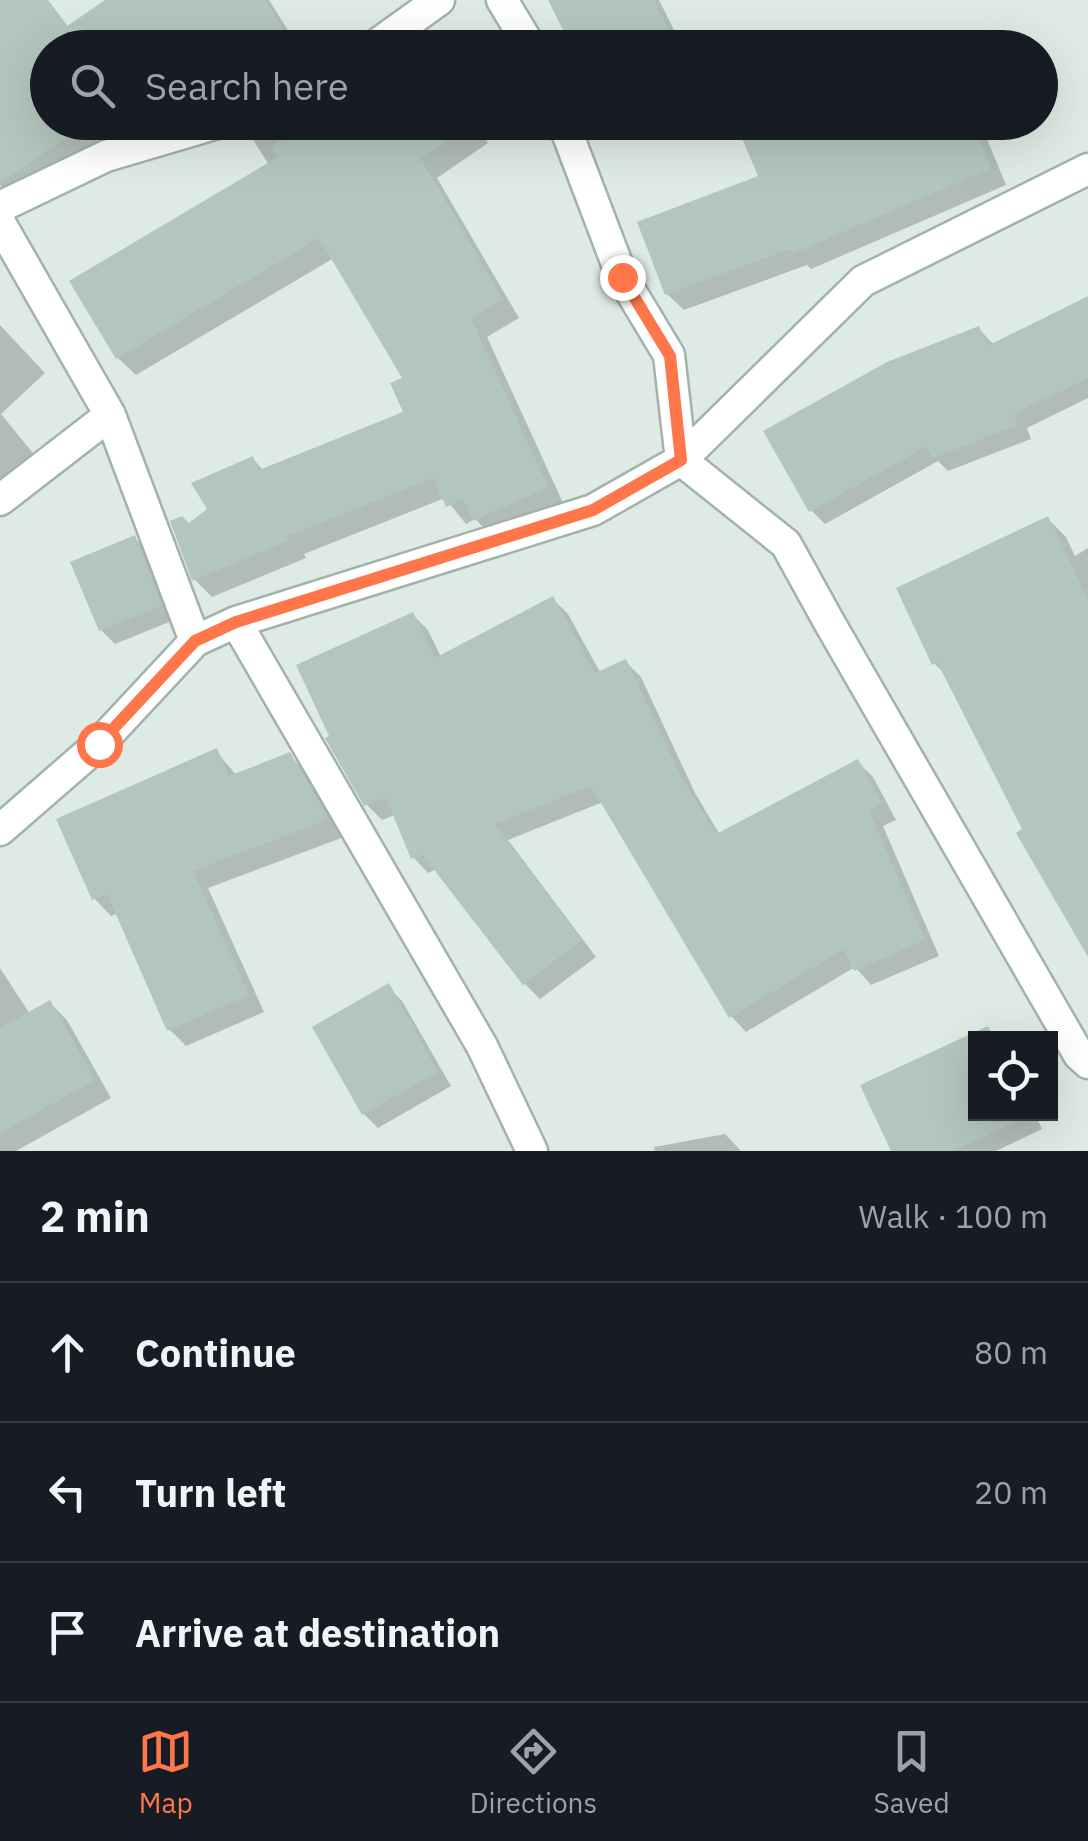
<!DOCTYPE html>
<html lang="en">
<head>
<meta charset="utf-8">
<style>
	:root { --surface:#171b24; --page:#242831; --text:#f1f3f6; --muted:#9ea1a6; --line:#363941; --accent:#fe764a }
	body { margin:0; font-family:"IBM Plex Sans",sans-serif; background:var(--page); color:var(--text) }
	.controls { position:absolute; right:30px; bottom:30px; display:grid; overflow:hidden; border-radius:0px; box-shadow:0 10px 40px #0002 }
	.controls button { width:90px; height:90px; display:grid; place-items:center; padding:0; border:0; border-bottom:2px solid var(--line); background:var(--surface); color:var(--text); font:50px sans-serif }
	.stop { position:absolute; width:30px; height:30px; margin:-22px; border:8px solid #fe764a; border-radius:50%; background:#fff }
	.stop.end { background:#fe764a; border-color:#fff; box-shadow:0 2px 10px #0008 }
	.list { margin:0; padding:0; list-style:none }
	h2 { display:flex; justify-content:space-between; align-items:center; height:130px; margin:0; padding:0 40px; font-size:42px }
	h2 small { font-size:32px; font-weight:400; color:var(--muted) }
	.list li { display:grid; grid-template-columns:65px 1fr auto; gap:30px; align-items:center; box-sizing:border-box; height:140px; padding:0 40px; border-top:2px solid var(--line) }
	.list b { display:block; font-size:38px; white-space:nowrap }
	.list em { font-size:32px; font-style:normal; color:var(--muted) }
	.icon { flex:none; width:55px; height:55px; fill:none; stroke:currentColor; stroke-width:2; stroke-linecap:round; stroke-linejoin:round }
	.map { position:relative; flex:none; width:1088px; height:1151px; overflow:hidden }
	.search { position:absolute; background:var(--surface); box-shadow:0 10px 40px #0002; left:30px; right:30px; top:30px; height:110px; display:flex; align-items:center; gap:25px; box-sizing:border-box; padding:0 35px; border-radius:55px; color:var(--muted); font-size:38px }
	.sheet { height:550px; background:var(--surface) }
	nav { display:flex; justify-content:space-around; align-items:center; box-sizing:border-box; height:140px; border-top:2px solid var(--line); background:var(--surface); font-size:28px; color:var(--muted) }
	nav a { display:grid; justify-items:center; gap:5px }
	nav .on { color:var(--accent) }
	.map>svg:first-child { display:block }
</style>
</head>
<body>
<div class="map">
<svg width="1088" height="1151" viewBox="0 0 1088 1151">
	<rect width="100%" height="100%" fill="#deebe5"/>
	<path fill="#0003" d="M 0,0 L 48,0 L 69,28 L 157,0 L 269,0 L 299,48 L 48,48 L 48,122 L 129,122 L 15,199 L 0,185 Z
		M 551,0 L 659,0 L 683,48 L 575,48 Z
		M 284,122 L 474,122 L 488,143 L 437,178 L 519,318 L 487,337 L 564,505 L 493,537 L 475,519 L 466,524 L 445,498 L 304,554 L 306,558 L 212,597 L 194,579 L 210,510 L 253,459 L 264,471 L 406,413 L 406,379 L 334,258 L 136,375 L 118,358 L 73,282 L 269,165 L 252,138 Z
		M 737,122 L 847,122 L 854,140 L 897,122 L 980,122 L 1006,185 L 811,269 L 807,265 L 684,310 L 667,294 L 761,177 Z
		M 1088,299 L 1088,398 L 1027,428 L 1031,439 L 948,471 L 938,461 L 825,524 L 811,510 L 979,329 L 994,345 Z
		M 0,325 L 45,373 L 1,414 L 37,458 L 0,487 Z
		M 1048,519 L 1066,537 L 1075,556 L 1088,548 L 1088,936 L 1025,830 L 947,676 L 934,663 Z
		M 135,538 L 149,552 L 174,620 L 115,644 L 101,630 Z
		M 553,599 L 568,614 L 601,674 L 626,662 L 641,677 L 695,793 L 720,835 L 858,762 L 873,777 L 896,820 L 883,826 L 939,956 L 871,985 L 855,967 L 746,1032 L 731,1016 L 603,802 L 508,840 L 596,957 L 540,999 L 525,984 L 437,869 L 428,873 L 413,857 L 395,815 L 382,820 L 366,804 L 413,615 L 428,630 L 441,657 Z
		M 216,751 L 237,776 L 289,755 L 306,772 L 344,837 L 208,888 L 264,1012 L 186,1046 L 169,1029 L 118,913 L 111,916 L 94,898 Z
		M 0,968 L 30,1014 L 50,1003 L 67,1020 L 111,1098 L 16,1151 L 0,1151 Z
		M 388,987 L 402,1001 L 451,1086 L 378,1128 L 364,1114 Z
		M 987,1029 L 997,1038 L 976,1038 L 976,1114 L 1035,1114 L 1042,1129 L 996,1151 L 894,1151 L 864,1086 Z
		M 725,1134 L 741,1151 L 655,1151 L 654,1147 Z"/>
	<path fill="#b3c6be" d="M 0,0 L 47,0 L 67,26 L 105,0 L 265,0 L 296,48 L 48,48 L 48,122 L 89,122 L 0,182 Z
		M 548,0 L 654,0 L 678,48 L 572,48 Z
		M 306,122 L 472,124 L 421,159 L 503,300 L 471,318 L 548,487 L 473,521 L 463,499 L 446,507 L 433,478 L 288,536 L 290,540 L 192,581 L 170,521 L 182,516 L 189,523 L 207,509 L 191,483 L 253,456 L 259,470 L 403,412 L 390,383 L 402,378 L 319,238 L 116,359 L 69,281 L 278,157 L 271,147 Z
		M 735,122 L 839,122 L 847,140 L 891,122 L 972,122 L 991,168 L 792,254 L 790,249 L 665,295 L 637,222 L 758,176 Z
		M 1088,296 L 1088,378 L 1014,414 L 1018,425 L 932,458 L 927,446 L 809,512 L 763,431 L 887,362 L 979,326 L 987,346 Z
		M 1048,516 L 1088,600 L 1088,957 L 1016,833 L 1022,829 L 937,662 L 932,665 L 896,588 Z
		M 135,535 L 162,606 L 99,631 L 70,562 Z
		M 553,596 L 595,673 L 626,659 L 680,775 L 716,834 L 858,759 L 882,804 L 869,811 L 925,940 L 854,971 L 844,949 L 729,1018 L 591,786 L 495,824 L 582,940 L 523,985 L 422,854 L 411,859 L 386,798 L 364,806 L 325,738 L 329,736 L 296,665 L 413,612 L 435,658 Z
		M 217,748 L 229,776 L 290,752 L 329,819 L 193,871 L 249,995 L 167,1031 L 107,894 L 92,900 L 56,819 Z
		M 389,983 L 438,1072 L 362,1115 L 312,1027 Z
		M 50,1000 L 95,1080 L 0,1133 L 0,1028 Z
		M 988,1026 L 994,1038 L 976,1038 L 976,1114 L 1030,1115 L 953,1151 L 891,1151 L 860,1085 Z"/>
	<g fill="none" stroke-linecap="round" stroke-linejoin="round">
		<g stroke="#a1b3ac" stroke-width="35">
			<path id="street" d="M 502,0 L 531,48
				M 372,48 L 439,0
				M 563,122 L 622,277 L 669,355 L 681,460 L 786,544 L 829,622 L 1079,1055 L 1088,1063
				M 0,207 L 106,156 L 221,122
				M 0,223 L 110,415 L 195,641
				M 0,500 L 110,415
				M 236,622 L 482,1046 L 532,1151
				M 0,830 L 99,744 L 195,641 L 236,622 L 593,510 L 681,460 L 863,281 L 1088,169"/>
		</g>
		<use href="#street" stroke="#fff" stroke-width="30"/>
	</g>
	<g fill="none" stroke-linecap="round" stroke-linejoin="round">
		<path stroke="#fe764a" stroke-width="12" d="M 99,744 L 195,641 L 236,622 L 593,510 L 681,460 L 670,356 L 622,277"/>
	</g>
</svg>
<div class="controls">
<button><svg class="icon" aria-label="locate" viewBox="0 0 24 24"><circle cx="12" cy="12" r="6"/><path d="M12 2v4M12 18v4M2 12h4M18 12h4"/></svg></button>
</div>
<div class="stop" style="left:99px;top:744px"></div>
<div class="stop end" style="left:622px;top:277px"></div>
<div class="search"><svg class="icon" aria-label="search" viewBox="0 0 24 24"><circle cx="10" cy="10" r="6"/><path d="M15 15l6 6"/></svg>Search here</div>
</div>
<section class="sheet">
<h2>2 min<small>Walk · 100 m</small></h2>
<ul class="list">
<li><svg class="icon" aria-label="ahead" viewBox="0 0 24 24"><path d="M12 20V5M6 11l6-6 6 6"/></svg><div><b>Continue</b></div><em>80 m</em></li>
<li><svg class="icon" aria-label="left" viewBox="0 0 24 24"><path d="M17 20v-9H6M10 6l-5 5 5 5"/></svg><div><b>Turn left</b></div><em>20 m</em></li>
<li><svg class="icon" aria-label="arrive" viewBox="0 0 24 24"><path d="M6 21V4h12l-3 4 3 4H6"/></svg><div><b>Arrive at destination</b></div></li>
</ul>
</section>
<nav>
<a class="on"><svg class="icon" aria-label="map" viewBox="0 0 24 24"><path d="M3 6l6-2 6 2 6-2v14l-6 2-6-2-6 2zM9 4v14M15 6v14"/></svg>Map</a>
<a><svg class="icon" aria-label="directions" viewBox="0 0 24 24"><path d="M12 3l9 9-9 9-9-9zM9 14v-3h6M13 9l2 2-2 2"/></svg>Directions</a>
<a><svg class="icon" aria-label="saved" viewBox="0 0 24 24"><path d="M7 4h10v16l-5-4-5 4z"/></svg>Saved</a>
</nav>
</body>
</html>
